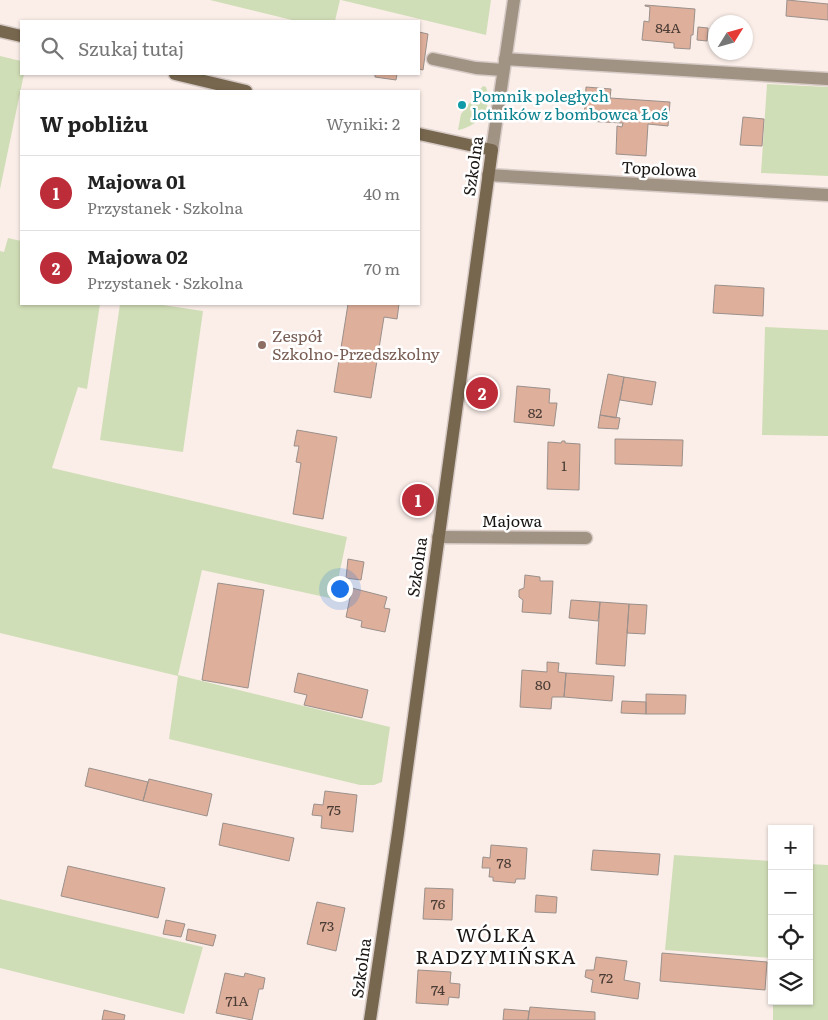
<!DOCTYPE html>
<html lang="pl">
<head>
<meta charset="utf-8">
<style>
	:root { --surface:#fff; --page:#f6f6f6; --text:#222; --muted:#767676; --line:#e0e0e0; --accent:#bc2c39 }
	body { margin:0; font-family:Literata,serif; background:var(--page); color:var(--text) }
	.controls { position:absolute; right:15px; bottom:15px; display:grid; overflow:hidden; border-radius:0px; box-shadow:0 1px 4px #0004 }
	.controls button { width:45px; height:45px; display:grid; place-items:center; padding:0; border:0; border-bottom:1px solid var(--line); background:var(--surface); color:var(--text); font:25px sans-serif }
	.compass { position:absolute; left:708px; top:15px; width:45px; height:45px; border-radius:50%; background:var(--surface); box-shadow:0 1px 4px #0004; rotate:53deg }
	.you { position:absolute; left:339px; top:588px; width:18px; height:18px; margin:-12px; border:4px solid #fff; border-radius:50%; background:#1a73e8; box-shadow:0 0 0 8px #1a73e833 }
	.badge { display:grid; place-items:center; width:32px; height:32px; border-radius:50%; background:var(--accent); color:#fff; font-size:16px; font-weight:700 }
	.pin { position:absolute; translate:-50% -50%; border:2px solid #fff; box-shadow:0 1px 5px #0006 }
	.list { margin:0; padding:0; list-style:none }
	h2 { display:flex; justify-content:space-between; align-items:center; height:65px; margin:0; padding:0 20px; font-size:21px }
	h2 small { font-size:16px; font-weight:400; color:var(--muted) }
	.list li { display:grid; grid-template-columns:32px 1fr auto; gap:15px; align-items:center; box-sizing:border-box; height:75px; padding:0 20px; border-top:1px solid var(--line) }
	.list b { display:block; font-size:19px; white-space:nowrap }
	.list p { margin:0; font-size:16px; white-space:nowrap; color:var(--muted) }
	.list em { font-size:16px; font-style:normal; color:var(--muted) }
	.icon { flex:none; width:28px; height:28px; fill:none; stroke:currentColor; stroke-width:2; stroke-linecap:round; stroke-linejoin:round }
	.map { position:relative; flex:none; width:828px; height:1020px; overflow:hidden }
	.search { position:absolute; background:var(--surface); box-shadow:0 1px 4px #0004; left:20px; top:20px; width:400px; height:55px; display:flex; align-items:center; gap:12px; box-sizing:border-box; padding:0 18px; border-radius:0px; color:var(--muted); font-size:19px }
	.panel { position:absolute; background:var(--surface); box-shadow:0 1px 4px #0004; left:20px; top:90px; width:400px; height:215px; border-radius:0px }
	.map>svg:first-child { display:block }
</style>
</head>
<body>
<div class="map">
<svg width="828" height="1020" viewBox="0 0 828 1020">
	<rect width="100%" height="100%" fill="#fbeee9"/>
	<path fill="#d0deb7" d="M 210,0 L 340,0 L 335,21 L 296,21 Z
		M 341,0 L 491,0 L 486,35 Z
		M 0,56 L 21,61 L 21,74 L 24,74 L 0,189 Z
		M 767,84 L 828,87 L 828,176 L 761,173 Z
		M 483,86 L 486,87 C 494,108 479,126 458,130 L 461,114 Z
		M 8,238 L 21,241 L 21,304 L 100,304 L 87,389 L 78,387 L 52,468 L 347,537 L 334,599 L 202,570 L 178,675 L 390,727 L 382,782 L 374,785 L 360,785 L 169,739 L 178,676 L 0,633 L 0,251 L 4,252 Z
		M 120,304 L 156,304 L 203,311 L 183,452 L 100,440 Z
		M 765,327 L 828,330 L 828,436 L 762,435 Z
		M 674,855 L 772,861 L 772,958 L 665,950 Z
		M 809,864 L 828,865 L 828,1020 L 773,1020 L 773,1001 L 809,1001 Z
		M 0,899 L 203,947 L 184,1014 L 0,968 Z"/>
	<path fill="#deaf9b" stroke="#9b908b" d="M 787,0 L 828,4 L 828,20 L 786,16 Z
		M 645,5 L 695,9 L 693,35 L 691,35 L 690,49 L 674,48 L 674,43 L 642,40 L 644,21 L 649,22 L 650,7 L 645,6 Z
		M 698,27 L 708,28 L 707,41 L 697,40 Z
		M 419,32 L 428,34 L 423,70 L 419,69 Z
		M 375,74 L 397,74 L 396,80 L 375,77 Z
		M 586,87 L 611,89 L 610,98 L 670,102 L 668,126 L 648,124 L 646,156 L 616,154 L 617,126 L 622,127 L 623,123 L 584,121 Z
		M 743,117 L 764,119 L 762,146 L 740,145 Z
		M 715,285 L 764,288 L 763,316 L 713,313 Z
		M 348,304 L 399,304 L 397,319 L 384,317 L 371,398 L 334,392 Z
		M 608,374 L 624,377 L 616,418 L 600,415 Z
		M 624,377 L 656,382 L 652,405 L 620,400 Z
		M 517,386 L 550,389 L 549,403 L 557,403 L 554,426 L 514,422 Z
		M 600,415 L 620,418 L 618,429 L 598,428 Z
		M 297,430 L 337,437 L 323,519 L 293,514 L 301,463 L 296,462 L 299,446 L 294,446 Z
		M 615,439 L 683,440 L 682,466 L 615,464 Z
		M 562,441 L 565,441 L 565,443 L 580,444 L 579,490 L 547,489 L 548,442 L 561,443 Z
		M 348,559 L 364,562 L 361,580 L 346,578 Z
		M 525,575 L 540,577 L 540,581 L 553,581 L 551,614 L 522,612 L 523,600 L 519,597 L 519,590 L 524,588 Z
		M 218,583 L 264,590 L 248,688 L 202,680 Z
		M 352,588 L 387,597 L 384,608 L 390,609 L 385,632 L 361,627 L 362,621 L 346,617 Z
		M 571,600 L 600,602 L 598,621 L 569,618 Z
		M 600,602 L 629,604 L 625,666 L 596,664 Z
		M 629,604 L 647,605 L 645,634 L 627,633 Z
		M 547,662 L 559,663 L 558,672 L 566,673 L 564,697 L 552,697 L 551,709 L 520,707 L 522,670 L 547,672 Z
		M 298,673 L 368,690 L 362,718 L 304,705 L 307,695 L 294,692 Z
		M 566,673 L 614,676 L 612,701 L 564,697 Z
		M 646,694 L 686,695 L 685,714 L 646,714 Z
		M 622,701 L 646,702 L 646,714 L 621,713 Z
		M 89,768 L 148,782 L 143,801 L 85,786 Z
		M 149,779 L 212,794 L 207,816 L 143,801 Z
		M 325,791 L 357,795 L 353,832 L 321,828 L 322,816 L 312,815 L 314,804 L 323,805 Z
		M 223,823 L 294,838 L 289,861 L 219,845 Z
		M 491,845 L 527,848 L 525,879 L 516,879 L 515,883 L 493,881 L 493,877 L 489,877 L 490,868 L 482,868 L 483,857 L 490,858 Z
		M 593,850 L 660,854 L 658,875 L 591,870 Z
		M 68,866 L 165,888 L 158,918 L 61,896 Z
		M 425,888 L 453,889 L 452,920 L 423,919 Z
		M 536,895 L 557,897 L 556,913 L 535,912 Z
		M 317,902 L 345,908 L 336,951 L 307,944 Z
		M 166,920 L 185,924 L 181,937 L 163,934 Z
		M 188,929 L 216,935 L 213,946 L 186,940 Z
		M 662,953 L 767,962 L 765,990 L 660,981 Z
		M 596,957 L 627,961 L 624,980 L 640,983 L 638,999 L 591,992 L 593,980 L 585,977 L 586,970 L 594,970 Z
		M 418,970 L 451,972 L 450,983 L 460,984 L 459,998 L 449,997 L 448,1005 L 416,1003 Z
		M 225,973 L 244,977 L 245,973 L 265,978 L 263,989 L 259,989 L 252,1020 L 216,1013 Z
		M 530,1007 L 595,1012 L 595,1020 L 528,1020 Z
		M 504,1009 L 529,1011 L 528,1020 L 503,1020 Z
		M 104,1010 L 125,1015 L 124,1020 L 102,1020 Z"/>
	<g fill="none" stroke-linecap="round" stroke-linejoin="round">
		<g stroke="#d7cbc7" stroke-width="15">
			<path id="lane" d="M 433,59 L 476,68 L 503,70
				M 505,59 L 828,79"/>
		</g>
		<g stroke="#d7cbc7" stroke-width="15">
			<path id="street" d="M 492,150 L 514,0
				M 488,175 L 828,195
				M 438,537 L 586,538"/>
		</g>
		<g stroke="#d7cbc7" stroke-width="15">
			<path id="secondary" d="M 0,31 L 21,36
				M 175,74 L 246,91
				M 370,1020 L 398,833 L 492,150 L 419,134"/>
		</g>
		<use href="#lane" stroke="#a09383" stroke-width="12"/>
		<use href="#street" stroke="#a09383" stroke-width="12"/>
		<use href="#secondary" stroke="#78674f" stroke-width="12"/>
	</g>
	<circle fill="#0f9aa8" stroke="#fff" stroke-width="2" cx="462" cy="105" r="5"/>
	<circle fill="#8d6e63" stroke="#fff" stroke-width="2" cx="262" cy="345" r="5"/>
	<g text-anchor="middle" stroke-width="5" stroke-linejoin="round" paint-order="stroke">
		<g font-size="14" fill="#4a3c35">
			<text x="668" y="33">84A</text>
			<text x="535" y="418">82</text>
			<text x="564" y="471">1</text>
			<text x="543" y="690">80</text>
			<text x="334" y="815">75</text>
			<text x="504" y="868">78</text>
			<text x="438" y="909">76</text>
			<text x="327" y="931">73</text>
			<text x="606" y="983">72</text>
			<text x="438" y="995">74</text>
			<text x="237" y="1006">71A</text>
		</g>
		<g font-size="16" fill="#0d838f" stroke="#fff" text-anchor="start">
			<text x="472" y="102">Pomnik poległych<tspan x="472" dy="18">lotników z bombowca Łoś</tspan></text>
		</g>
		<g font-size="16" fill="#191513" stroke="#fff">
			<text transform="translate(473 166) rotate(-82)" y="6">Szkolna</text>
			<text transform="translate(659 169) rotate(3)" y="6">Topolowa</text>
			<text x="512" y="527">Majowa</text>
			<text transform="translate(417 567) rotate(-82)" y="6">Szkolna</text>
			<text transform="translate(361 968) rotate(-82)" y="6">Szkolna</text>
		</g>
		<g font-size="16" fill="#785e54" stroke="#fff" text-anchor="start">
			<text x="272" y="342">Zespół<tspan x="272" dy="18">Szkolno-Przedszkolny</tspan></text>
		</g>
		<g font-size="19" letter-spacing="1" fill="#191513" stroke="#fff">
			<text x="496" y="942">WÓLKA<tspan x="496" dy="22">RADZYMIŃSKA</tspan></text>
		</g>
	</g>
</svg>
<div class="controls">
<button>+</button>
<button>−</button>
<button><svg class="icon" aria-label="locate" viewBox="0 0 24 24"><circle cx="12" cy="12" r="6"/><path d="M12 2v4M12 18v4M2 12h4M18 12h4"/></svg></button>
<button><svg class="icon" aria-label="layers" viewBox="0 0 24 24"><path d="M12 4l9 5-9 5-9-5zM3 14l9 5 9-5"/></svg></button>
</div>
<svg class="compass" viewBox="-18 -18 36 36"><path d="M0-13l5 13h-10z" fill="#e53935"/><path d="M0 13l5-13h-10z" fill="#767676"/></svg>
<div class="you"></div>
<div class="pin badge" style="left:418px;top:500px">1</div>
<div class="pin badge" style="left:482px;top:393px">2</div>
<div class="search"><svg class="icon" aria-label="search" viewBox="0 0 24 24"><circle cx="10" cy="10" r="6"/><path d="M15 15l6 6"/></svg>Szukaj tutaj</div>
<section class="panel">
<h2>W pobliżu<small>Wyniki: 2</small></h2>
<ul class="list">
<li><span class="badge">1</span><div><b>Majowa 01</b><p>Przystanek · Szkolna</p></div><em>40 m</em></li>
<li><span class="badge">2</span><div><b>Majowa 02</b><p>Przystanek · Szkolna</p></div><em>70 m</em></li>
</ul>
</section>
</div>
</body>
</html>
